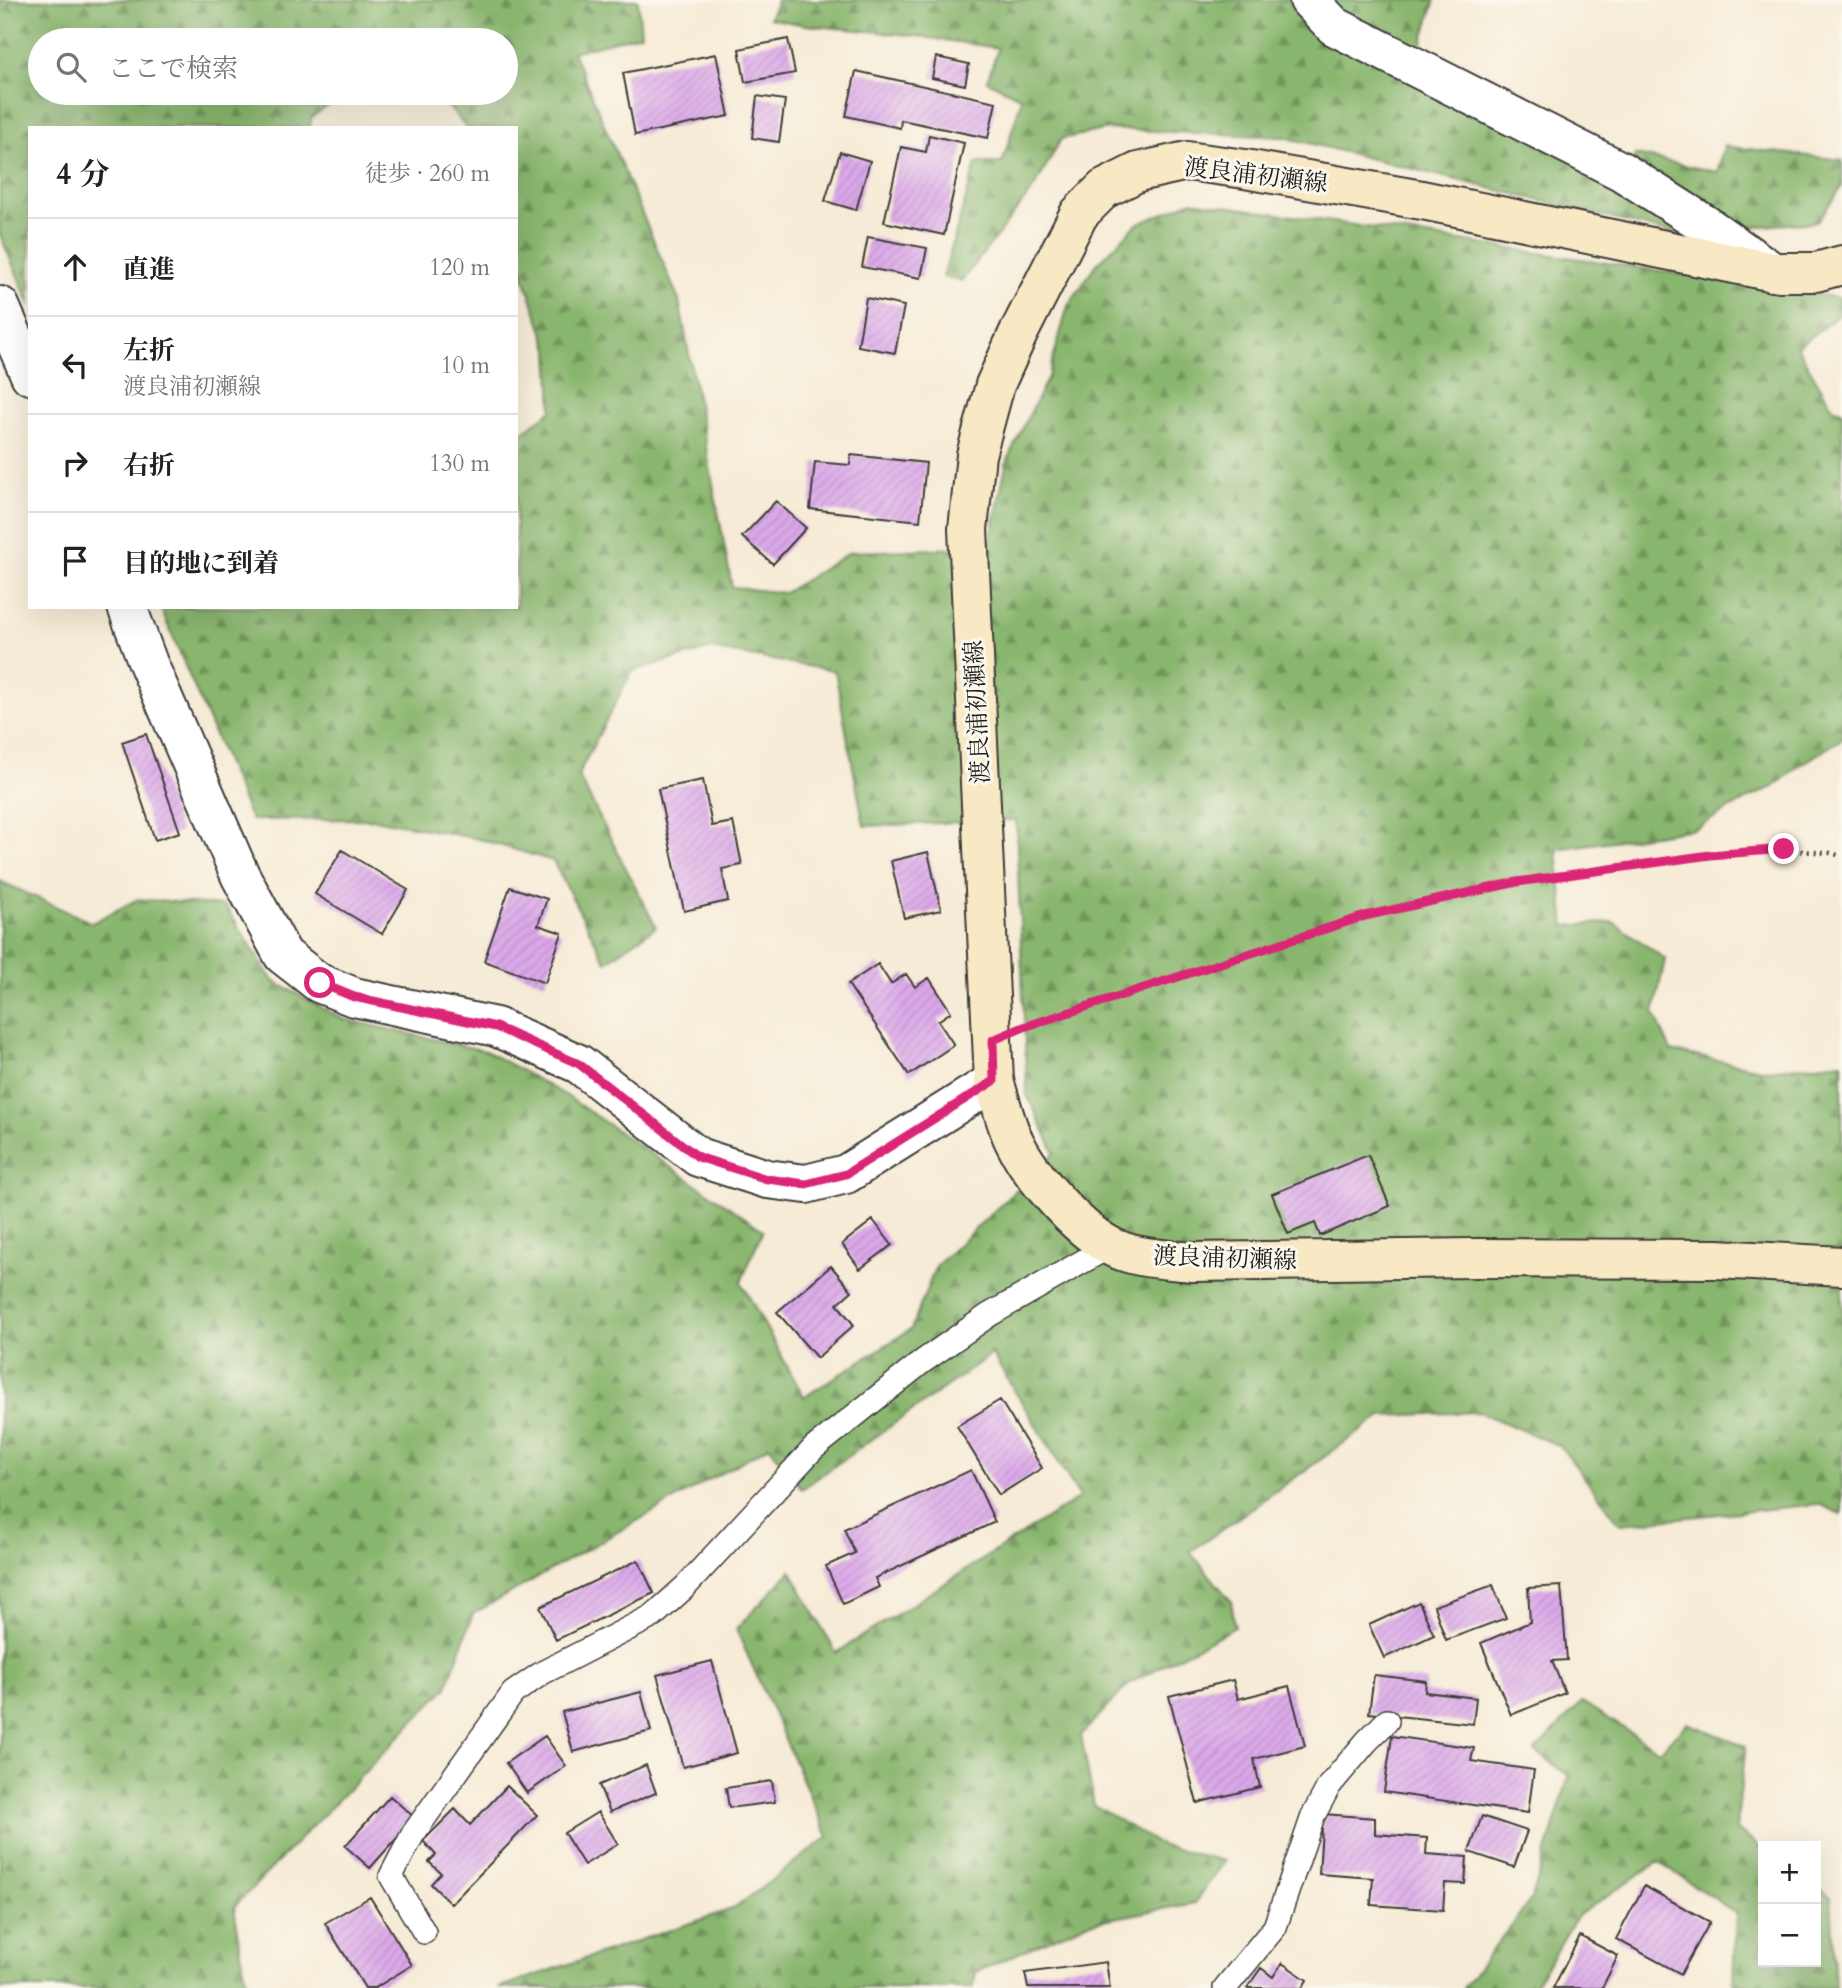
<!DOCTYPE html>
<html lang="ja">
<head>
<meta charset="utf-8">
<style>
	:root { --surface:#fff; --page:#f6f6f6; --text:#222; --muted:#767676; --line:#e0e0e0 }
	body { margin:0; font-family:Cardo,"Noto Serif JP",serif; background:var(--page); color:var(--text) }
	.controls { position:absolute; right:21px; bottom:21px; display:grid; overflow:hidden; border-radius:0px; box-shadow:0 7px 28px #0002 }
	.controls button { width:63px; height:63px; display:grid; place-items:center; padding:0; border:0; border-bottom:2px solid var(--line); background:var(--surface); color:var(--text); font:35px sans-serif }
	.stop { position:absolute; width:21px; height:21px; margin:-16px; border:5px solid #db2777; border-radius:50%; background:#fff }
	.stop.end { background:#db2777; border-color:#fff; box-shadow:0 2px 7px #0008 }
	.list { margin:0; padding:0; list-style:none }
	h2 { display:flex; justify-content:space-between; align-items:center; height:91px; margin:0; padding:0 28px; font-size:30px }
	h2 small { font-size:23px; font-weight:400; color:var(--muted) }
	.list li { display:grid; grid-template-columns:46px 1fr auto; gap:21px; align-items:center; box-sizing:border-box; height:98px; padding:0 28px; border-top:2px solid var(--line) }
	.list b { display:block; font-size:26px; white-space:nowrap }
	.list p { margin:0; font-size:23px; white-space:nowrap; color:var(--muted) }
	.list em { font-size:23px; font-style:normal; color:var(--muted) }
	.icon { flex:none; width:38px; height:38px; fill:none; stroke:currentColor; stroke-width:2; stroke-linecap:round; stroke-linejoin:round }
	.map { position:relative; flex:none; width:1842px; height:1988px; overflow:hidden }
	.search { position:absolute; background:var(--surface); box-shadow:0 7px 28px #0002; left:28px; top:28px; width:490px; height:77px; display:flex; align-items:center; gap:18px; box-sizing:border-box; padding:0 24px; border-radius:38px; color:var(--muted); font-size:26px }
	.panel { position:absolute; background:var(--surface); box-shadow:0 7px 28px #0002; left:28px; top:126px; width:490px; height:483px; border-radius:0px }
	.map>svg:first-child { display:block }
</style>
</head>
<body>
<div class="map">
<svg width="1842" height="1988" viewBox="0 0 1842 1988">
	<defs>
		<pattern id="forest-firs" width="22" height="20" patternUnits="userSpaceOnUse" patternTransform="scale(1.75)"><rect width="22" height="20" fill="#89b66e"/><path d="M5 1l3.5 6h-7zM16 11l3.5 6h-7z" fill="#6f935a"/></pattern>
		<pattern id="building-hatch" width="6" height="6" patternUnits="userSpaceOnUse" patternTransform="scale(1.75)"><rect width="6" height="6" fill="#dba8e9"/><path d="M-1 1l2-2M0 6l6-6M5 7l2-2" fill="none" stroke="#bb90c7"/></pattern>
	</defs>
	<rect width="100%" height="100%" fill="#fbf7ec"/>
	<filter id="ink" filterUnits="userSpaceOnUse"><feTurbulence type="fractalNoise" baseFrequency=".0143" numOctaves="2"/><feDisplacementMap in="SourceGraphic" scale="14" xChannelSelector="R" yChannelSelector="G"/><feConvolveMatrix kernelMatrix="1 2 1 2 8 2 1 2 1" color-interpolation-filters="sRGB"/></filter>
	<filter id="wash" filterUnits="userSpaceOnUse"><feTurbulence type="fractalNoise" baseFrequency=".00686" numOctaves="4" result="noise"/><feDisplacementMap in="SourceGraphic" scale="28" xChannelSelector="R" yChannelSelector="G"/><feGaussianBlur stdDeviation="1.57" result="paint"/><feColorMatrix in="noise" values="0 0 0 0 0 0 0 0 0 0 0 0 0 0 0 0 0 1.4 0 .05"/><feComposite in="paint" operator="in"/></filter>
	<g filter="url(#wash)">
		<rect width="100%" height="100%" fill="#f6ebd6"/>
		<path fill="url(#forest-firs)" stroke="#526945" stroke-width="2" d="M 0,0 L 638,0 L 641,34 L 573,52 L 679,300 L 732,587 L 784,593 L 850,552 L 989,547 L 1007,460 L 1048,377 L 1068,306 L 1095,266 L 1137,224 L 1192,201 L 1842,298 L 1842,313 L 1797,347 L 1833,408 L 1842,411 L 1842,739 L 1797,767 L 1774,787 L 1753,796 L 1694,829 L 1557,849 L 1565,926 L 1613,922 L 1665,959 L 1654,1013 L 1671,1051 L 1766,1070 L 1842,1062 L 1842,1514 L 1818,1504 L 1620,1524 L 1560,1446 L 1479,1412 L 1382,1416 L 1190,1552 L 1231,1601 L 1235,1627 L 1130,1683 L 1081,1735 L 1094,1805 L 1162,1846 L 1224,1861 L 1195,1903 L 1087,1923 L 976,1972 L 973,1988 L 913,1988 L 913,1986 L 906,1988 L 498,1988 L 735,1908 L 828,1837 L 736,1629 L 791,1571 L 836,1653 L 1080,1497 L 992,1354 L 802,1489 L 769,1446 L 473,1614 L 447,1687 L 234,1907 L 247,1988 L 0,1988 L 0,881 L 92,923 L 138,899 L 225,906 L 273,981 L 343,1019 L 486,1051 L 565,1095 L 763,1230 L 741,1282 L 804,1397 L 911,1329 L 936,1266 L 1055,1153 L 1027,1095 L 1016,820 L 864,826 L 835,671 L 711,649 L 632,671 L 578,775 L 656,927 L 606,962 L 553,861 L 479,839 L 374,819 L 251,820 L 160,607 L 516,607 L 516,434 L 522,433 L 552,410 L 549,349 L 516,255 L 516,128 L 467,128 L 436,93 L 506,93 L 506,40 L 40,40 L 40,93 L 346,93 L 311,118 L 310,128 L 30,128 L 30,305 L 0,235 Z
			M 777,0 L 1435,0 L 1419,52 L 1617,189 L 1636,155 L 1717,172 L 1724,146 L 1842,160 L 1842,186 L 1817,222 L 1671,233 L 1284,137 L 1108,129 L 1061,139 L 1036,185 L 962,281 L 943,277 L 976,163 L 1002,163 L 1022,98 L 987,81 L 998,48 L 909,35 L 805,25 L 769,18 Z
			M 1582,1702 L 1660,1751 L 1687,1723 L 1746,1746 L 1736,1829 L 1763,1849 L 1763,1962 L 1816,1962 L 1816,1886 L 1831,1897 L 1836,1988 L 1770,1988 L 1733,1983 L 1736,1913 L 1658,1862 L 1578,1915 L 1533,1988 L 1463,1988 L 1532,1898 L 1569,1776 L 1535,1751 Z"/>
		<g id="blocks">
			<path fill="url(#building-hatch)" d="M 788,39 L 795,73 L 745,82 L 739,49 Z
				M 716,54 L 729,116 L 635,135 L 623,73 Z
				M 936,57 L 969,64 L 965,85 L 932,78 Z
				M 856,71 L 996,102 L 988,138 L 901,120 L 900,128 L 846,116 Z
				M 757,96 L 785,100 L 779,142 L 752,138 Z
				M 929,135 L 964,143 L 944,235 L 884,222 L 901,147 L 926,152 Z
				M 840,152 L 870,161 L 856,210 L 825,201 Z
				M 868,237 L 927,248 L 921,278 L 862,267 Z
				M 866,298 L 904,306 L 895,353 L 858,346 Z
				M 851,455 L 926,463 L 920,521 L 810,509 L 815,462 L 850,465 Z
				M 776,501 L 806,528 L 773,564 L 742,537 Z
				M 146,734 L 180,832 L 155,840 L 122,742 Z
				M 703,780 L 712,826 L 733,822 L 742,865 L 722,869 L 728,901 L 684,911 L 658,789 Z
				M 342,850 L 408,890 L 382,934 L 315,894 Z
				M 928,852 L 941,910 L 904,918 L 891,861 Z
				M 510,887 L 547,899 L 538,925 L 562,933 L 545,983 L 484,961 Z
				M 878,964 L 891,984 L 906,974 L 915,987 L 929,978 L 951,1012 L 938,1021 L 954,1045 L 909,1075 L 848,984 Z
				M 1368,1155 L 1390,1206 L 1320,1236 L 1315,1223 L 1288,1234 L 1272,1194 Z
				M 873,1220 L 892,1245 L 860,1269 L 842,1244 Z
				M 831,1266 L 852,1291 L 837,1304 L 854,1325 L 817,1358 L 777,1312 Z
				M 1000,1400 L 1042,1468 L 999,1495 L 957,1426 Z
				M 971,1470 L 995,1522 L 875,1578 L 879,1587 L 843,1604 L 826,1566 L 855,1553 L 844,1529 Z
				M 638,1560 L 654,1593 L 556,1640 L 540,1607 Z
				M 1493,1585 L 1506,1618 L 1446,1640 L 1434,1606 Z
				M 1561,1586 L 1567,1660 L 1552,1661 L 1565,1693 L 1511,1715 L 1481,1643 L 1530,1622 L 1528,1588 Z
				M 1419,1602 L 1434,1635 L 1384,1658 L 1369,1625 Z
				M 712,1661 L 737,1753 L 683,1767 L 657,1675 Z
				M 1374,1675 L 1426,1681 L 1425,1692 L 1476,1698 L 1473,1724 L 1369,1713 Z
				M 1233,1680 L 1238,1699 L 1289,1686 L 1305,1746 L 1254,1759 L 1260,1787 L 1197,1803 L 1169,1696 Z
				M 641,1692 L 651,1731 L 573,1752 L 562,1712 Z
				M 545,1736 L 566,1766 L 527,1793 L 506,1763 Z
				M 1392,1736 L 1474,1748 L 1471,1761 L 1534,1770 L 1528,1813 L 1384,1792 Z
				M 646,1765 L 656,1793 L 610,1812 L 599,1785 Z
				M 772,1781 L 775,1802 L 729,1808 L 726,1788 Z
				M 507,1786 L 537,1815 L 451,1904 L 431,1884 L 441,1873 L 429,1862 L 436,1855 L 423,1841 L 455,1809 L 470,1825 Z
				M 390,1796 L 415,1818 L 370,1868 L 345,1846 Z
				M 598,1812 L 618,1844 L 584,1865 L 564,1833 Z
				M 1323,1814 L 1375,1818 L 1375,1834 L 1427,1838 L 1426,1854 L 1467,1857 L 1465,1884 L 1445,1883 L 1443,1910 L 1371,1905 L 1373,1878 L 1319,1874 Z
				M 1482,1816 L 1527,1831 L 1514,1867 L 1469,1852 Z
				M 1644,1886 L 1710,1922 L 1681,1974 L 1616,1939 Z
				M 370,1897 L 412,1965 L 375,1988 L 365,1988 L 325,1923 Z
				M 1580,1936 L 1618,1956 L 1602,1988 L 1553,1988 Z
				M 1106,1962 L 1110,1988 L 1028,1988 L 1025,1973 Z
				M 1282,1963 L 1307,1980 L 1302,1988 L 1247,1988 L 1261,1968 L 1273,1977 Z"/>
		</g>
	</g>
	<g filter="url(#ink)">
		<use href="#blocks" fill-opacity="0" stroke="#3d3b38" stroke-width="2"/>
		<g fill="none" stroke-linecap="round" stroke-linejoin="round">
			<g stroke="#3d3b38" stroke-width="26">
				<path id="lane" d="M 424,1932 L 391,1876 L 413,1834 L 513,1693 L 542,1673 L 653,1616 L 685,1587 L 814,1448 L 922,1362 L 989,1315 L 1110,1246
					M 1225,1988 L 1275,1927 L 1313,1816 L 1329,1786 L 1367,1741 L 1387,1721"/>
			</g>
			<g stroke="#3d3b38" stroke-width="42">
				<path id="street" d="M 1309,0 L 1334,26 L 1621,171 L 1706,225 L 1773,272
					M 0,306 L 30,375
					M 127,607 L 148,663 L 240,875 L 283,955 L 319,983 L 354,997 L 496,1027 L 579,1064 L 698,1157 L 767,1179 L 806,1184 L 846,1174 L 994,1081"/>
			</g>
			<g stroke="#3d3b38" stroke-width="42">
				<path id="secondary" d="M 1842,265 L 1816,272 L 1773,272 L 1422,200 L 1245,169 L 1187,161 L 1138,172 L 1104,189 L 1079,214 L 1018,334 L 995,385 L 976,455 L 968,529 L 994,1081 C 1001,1101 1005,1124 1015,1143 C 1031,1176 1076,1227 1108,1245 C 1133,1259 1166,1259 1193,1262 L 1473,1258 L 1717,1259 L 1842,1266"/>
			</g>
			<path stroke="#3d3b38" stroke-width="4.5" stroke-dasharray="2 5" stroke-linecap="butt" d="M 1033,1025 L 1365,916 L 1517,882 L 1710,855 L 1784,850 L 1830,853 L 1842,856"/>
			<use href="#lane" stroke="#fff" stroke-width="23"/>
			<use href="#street" stroke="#fff" stroke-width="38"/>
			<use href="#secondary" stroke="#f8e8c3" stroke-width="38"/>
		</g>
	</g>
	<g fill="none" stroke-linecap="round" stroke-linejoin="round" filter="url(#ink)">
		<path stroke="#db2777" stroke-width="9" d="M 320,983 L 354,997 L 496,1027 L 579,1064 L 698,1157 L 767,1179 L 806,1184 L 846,1174 L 994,1081 L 993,1040 L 1024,1027 L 1365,916 L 1517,882 L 1710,855 L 1784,849"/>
	</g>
	<g text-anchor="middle" stroke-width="6" stroke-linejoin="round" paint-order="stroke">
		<g font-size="24" fill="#1c1c1c" stroke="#fbf7ec">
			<text transform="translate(1256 175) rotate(7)" y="8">渡良浦初瀬線</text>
			<text transform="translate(977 712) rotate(-93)" y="8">渡良浦初瀬線</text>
			<text transform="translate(1225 1258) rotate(2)" y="8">渡良浦初瀬線</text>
		</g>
	</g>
</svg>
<div class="controls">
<button>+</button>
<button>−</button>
</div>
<div class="stop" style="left:320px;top:983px"></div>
<div class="stop end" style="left:1784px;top:849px"></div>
<div class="search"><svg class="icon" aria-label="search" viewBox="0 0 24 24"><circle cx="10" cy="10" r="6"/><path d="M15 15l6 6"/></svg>ここで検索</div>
<section class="panel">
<h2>4 分<small>徒歩 · 260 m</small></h2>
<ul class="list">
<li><svg class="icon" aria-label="ahead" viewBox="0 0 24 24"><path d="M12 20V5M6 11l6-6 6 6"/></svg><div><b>直進</b></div><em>120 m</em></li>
<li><svg class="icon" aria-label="left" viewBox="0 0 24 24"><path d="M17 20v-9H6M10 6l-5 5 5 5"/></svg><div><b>左折</b><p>渡良浦初瀬線</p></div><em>10 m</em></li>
<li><svg class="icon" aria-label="right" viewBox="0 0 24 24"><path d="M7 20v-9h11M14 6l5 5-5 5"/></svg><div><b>右折</b></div><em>130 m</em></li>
<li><svg class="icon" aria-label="arrive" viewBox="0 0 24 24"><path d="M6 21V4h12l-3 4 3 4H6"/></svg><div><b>目的地に到着</b></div></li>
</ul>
</section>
</div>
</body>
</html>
